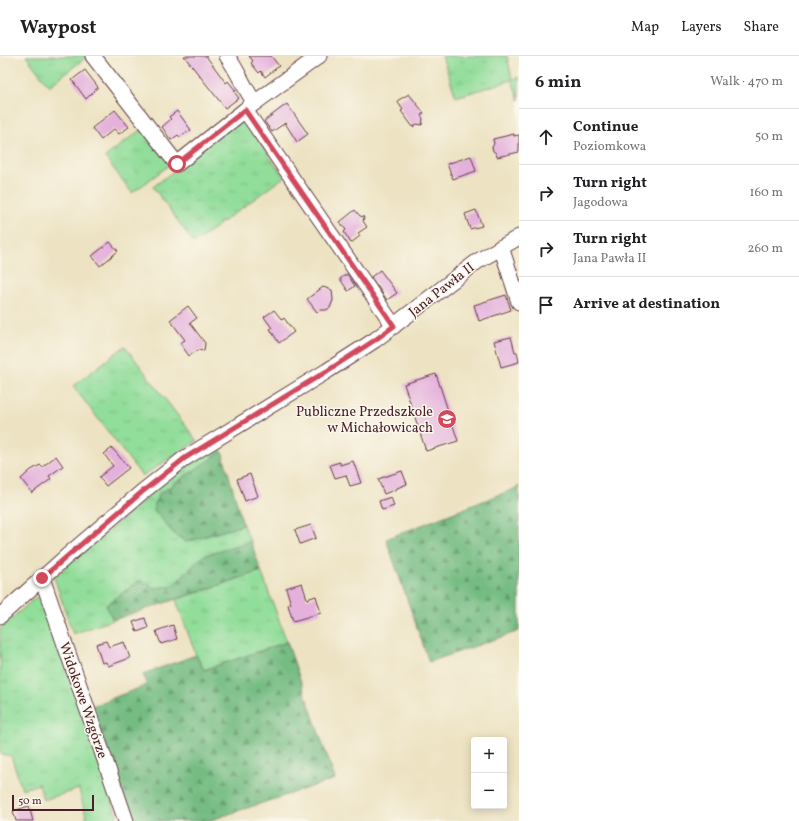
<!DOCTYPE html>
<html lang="en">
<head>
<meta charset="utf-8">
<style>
	:root { --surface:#fff; --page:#f2f2f2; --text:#202124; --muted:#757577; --line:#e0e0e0 }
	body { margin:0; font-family:Vollkorn,serif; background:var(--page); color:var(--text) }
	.controls { position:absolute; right:12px; bottom:12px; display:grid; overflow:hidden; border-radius:4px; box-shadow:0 2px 10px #0003 }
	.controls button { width:36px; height:36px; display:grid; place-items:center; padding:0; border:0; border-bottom:1px solid var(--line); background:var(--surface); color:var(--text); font:20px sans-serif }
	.scale { position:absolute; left:12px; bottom:10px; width:82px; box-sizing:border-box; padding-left:4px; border:2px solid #4a1f2b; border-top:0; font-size:11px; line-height:14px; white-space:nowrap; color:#4a1f2b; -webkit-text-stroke:3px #fbf7ec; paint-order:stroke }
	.stop { position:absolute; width:12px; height:12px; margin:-9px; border:3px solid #d1495b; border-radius:50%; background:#fff }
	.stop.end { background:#d1495b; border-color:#fff; box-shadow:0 1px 4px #0008 }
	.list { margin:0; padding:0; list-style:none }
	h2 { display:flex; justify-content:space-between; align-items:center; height:52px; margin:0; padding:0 16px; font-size:17px }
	h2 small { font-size:13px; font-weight:400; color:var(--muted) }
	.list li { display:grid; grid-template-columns:26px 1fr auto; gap:12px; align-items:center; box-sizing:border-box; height:56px; padding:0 16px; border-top:1px solid var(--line) }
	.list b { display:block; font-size:15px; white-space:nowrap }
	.list p { margin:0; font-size:13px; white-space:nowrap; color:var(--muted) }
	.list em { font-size:13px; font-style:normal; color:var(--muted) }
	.icon { flex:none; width:22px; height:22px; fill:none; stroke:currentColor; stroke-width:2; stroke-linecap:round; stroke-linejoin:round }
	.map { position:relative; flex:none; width:519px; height:765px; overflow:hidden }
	header { display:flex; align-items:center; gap:24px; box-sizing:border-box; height:56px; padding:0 20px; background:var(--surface); border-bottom:1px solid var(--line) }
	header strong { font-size:19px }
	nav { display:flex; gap:22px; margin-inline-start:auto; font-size:14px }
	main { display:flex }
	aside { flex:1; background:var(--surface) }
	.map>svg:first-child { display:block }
</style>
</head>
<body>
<header>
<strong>Waypost</strong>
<nav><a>Map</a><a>Layers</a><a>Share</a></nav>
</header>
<main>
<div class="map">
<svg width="519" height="765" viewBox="0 0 519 765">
	<defs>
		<pattern id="grass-tufts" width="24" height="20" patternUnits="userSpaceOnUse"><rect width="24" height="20" fill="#91dd9a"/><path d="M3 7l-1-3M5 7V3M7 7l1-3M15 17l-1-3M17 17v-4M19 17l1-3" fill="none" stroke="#7fbd85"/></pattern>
		<pattern id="forest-firs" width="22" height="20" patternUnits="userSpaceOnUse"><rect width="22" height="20" fill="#74bc82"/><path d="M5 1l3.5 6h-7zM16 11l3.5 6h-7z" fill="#61986b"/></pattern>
	</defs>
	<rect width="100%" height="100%" fill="#fbf7ec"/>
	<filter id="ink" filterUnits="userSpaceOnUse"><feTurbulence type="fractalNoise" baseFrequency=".025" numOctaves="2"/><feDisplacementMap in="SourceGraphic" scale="8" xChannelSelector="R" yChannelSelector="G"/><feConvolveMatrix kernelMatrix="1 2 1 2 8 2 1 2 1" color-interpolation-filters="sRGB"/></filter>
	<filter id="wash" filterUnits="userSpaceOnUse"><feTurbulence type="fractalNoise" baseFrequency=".012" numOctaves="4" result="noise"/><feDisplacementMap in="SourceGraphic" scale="16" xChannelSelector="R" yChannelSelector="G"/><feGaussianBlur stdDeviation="0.9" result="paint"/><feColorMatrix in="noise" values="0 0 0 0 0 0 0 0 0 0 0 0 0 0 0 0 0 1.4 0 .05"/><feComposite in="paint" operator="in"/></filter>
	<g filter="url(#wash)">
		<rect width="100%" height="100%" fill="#ede3c3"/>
		<path fill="url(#grass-tufts)" stroke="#6e7e62" d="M 26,0 L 88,0 L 49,30 Z
			M 442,0 L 507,0 L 512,23 L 519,21 L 519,44 L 512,24 L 456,41 Z
			M 238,65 L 245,65 L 284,121 L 194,187 L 153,131 Z
			M 143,72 L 171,108 L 132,137 L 105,101 Z
			M 125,290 L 197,385 L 142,420 L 73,330 Z
			M 217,390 L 222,395 L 158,439 L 186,486 L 243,469 L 251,486 L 203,500 L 173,530 L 155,532 L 106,549 L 113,564 L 73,578 L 54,521 L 168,424 Z
			M 261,515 L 287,586 L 204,614 L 196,599 L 176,544 Z
			M 37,540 L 45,548 L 119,765 L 87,765 L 79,733 L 43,744 L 39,728 L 22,733 L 11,700 L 0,698 L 0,573 Z"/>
		<path fill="url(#forest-firs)" stroke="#5f6e56" d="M 222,395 L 243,469 L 186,486 L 174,478 L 153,453 L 158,439 Z
			M 519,430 L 519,575 L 429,606 L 386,483 L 514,433 Z
			M 251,486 L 261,515 L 113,564 L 106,549 L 140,524 L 155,532 L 172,530 L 203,500 Z
			M 287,586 L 335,723 L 208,765 L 133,765 L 92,650 L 147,629 L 143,618 L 196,599 L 204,614 Z"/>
		<g id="blocks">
			<path fill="#e4b1dc" d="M 184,0 L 206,0 L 226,27 L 228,25 L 236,35 L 234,36 L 239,42 L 225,52 Z
				M 249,0 L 271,0 L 279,10 L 265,21 L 261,15 L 259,17 L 251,7 L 253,5 Z
				M 85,14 L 98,31 L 86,43 L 72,24 Z
				M 409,38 L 424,57 L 421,59 L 423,63 L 422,69 L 417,68 L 413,71 L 401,55 L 403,54 L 397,45 Z
				M 287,48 L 308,78 L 297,86 L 285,67 L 272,76 L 264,65 Z
				M 115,54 L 129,71 L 119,78 L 114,73 L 101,84 L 92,72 Z
				M 177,55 L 191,74 L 180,81 L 178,79 L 171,84 L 162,71 L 171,63 L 169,61 Z
				M 514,78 L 514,80 L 519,79 L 519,96 L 497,101 L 496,97 L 493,95 L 492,91 L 494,88 L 493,83 Z
				M 471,100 L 476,115 L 453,123 L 447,108 Z
				M 355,154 L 360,160 L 364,161 L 363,165 L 367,171 L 358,177 L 360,180 L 351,187 L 344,176 L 346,174 L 340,166 Z
				M 476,154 L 482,170 L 470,173 L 465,158 Z
				M 110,186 L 118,195 L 100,210 L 92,200 Z
				M 380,214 L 397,237 L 387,244 L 371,221 Z
				M 347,218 L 355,230 L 348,235 L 340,223 Z
				M 323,231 L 332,234 L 333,244 L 330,252 L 326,254 L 319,254 L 317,256 L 307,243 Z
				M 506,239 L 511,254 L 479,265 L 474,249 Z
				M 188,250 L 197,262 L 190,267 L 205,287 L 204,295 L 198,294 L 189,300 L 180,287 L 185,284 L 170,264 Z
				M 274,254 L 282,264 L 284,262 L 294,276 L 279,287 L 270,273 L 272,272 L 264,261 Z
				M 511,281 L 515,296 L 517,296 L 519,306 L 501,311 L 494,285 Z
				M 436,318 L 458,385 L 426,395 L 404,328 Z
				M 112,392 L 129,412 L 106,430 L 99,421 L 113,410 L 104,398 Z
				M 56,400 L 63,410 L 49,420 L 51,423 L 32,437 L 21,423 L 31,414 L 40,409 L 42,411 Z
				M 353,405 L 361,427 L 350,430 L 346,419 L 335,422 L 330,409 L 340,406 L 340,409 Z
				M 402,415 L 407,428 L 397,432 L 397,433 L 384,438 L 378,423 Z
				M 250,418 L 258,440 L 245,445 L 237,423 Z
				M 391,441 L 394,450 L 382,454 L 379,445 Z
				M 311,469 L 316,482 L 300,488 L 295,474 Z
				M 302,527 L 307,543 L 316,540 L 321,557 L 293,565 L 288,549 L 291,548 L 286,532 Z
				M 145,562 L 148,572 L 137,576 L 133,566 Z
				M 173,569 L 177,583 L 161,588 L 156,575 Z
				M 106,585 L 109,591 L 124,586 L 130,602 L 108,610 L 106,606 L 102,607 L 96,588 Z
				M 29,750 L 33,765 L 16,765 L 13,755 Z"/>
		</g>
	</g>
	<g filter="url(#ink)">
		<use href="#blocks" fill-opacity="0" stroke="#623c42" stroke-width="1"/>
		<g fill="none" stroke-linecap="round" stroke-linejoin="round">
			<g stroke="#623c42" stroke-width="17">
				<path id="minor" d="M 93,0 L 177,108 L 245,54 L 319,0
					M 227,0 C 238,15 244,32 255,47
					M 245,54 L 394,270
					M 501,191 L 519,246
					M 42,522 L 126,765
					M 0,560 L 67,500 L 142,436 L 185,402 L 327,315 L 375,284 L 478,205 L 519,181"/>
			</g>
			<use href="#minor" stroke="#fff" stroke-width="15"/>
		</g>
	</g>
	<g fill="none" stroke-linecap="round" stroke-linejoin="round" filter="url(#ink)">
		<path stroke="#d1495b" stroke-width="5" d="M 42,522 L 142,436 L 185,402 L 327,315 L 375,284 L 394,270 L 245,54 L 177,108"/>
	</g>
	<defs>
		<g id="school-disc" transform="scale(1)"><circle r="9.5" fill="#d1495b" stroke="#fbf7ec"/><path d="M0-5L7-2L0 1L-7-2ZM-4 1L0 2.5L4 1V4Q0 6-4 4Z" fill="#fff"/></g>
	</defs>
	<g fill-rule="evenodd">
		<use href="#school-disc" x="447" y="363"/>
	</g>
	<g text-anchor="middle" stroke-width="3" stroke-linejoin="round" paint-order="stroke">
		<g font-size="14" fill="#4a1f2b" stroke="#fbf7ec">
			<text transform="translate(441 233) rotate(-38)" y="5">Jana Pawła II</text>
			<text transform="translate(84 644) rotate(71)" y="5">Widokowe Wzgórze</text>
		</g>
		<g font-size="14" fill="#4a1f2b" stroke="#fbf7ec" text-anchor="end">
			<text x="433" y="360">Publiczne Przedszkole<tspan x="433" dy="16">w Michałowicach</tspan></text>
		</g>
	</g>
</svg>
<div class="controls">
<button>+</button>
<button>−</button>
</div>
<div class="scale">50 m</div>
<div class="stop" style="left:177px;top:108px"></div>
<div class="stop end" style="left:42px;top:522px"></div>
</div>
<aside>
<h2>6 min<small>Walk · 470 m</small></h2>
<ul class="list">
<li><svg class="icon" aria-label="ahead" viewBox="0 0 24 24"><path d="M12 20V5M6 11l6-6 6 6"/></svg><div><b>Continue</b><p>Poziomkowa</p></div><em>50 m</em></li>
<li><svg class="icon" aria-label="right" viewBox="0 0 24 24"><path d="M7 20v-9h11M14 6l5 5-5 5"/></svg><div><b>Turn right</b><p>Jagodowa</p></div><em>160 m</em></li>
<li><svg class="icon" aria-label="right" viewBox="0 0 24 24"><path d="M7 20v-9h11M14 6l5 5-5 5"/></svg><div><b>Turn right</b><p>Jana Pawła II</p></div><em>260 m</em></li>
<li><svg class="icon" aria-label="arrive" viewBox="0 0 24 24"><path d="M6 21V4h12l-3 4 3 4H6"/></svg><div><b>Arrive at destination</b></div></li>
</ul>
</aside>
</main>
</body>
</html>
